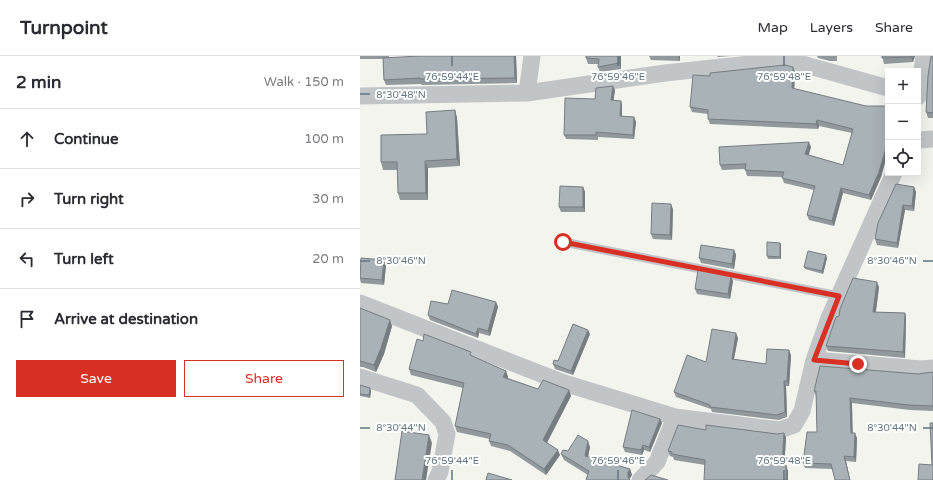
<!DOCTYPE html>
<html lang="en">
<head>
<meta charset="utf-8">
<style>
	:root { --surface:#fff; --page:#f7f7f7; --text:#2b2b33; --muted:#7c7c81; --line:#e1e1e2; --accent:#d93025 }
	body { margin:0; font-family:"Varela Round",sans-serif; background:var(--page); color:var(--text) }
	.controls { position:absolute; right:12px; top:12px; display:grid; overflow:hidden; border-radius:0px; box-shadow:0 4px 16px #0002 }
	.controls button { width:36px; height:36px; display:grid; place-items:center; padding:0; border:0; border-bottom:1px solid var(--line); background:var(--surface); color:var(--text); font:20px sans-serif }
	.stop { position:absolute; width:12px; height:12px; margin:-9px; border:3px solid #d93025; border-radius:50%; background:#fff }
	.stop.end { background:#d93025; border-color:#fff; box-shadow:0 1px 4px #0008 }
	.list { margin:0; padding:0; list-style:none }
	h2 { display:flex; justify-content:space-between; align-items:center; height:52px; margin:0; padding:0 16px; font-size:17px }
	h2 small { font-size:13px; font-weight:400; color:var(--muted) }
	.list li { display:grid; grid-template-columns:26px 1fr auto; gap:12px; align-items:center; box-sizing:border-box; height:60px; padding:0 16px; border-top:1px solid var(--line) }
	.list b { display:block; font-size:15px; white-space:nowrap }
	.list em { font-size:13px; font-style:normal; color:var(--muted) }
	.actions { display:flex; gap:8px; padding:12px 16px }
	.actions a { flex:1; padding:9px 0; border:1px solid var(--accent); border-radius:0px; text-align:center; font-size:14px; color:var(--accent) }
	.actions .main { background:var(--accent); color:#fff }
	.icon { flex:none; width:22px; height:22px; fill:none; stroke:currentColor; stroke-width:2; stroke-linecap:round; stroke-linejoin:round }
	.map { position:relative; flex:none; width:573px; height:424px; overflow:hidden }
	header { display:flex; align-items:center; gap:24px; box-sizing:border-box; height:56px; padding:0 20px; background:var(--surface); border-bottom:1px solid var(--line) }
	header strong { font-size:19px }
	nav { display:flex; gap:22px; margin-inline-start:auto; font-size:14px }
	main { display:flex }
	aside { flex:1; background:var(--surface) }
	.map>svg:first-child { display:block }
</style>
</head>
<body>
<header>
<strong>Turnpoint</strong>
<nav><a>Map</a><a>Layers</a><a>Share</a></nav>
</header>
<main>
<aside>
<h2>2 min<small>Walk · 150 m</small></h2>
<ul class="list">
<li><svg class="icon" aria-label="ahead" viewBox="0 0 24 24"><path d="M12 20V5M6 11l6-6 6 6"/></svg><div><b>Continue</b></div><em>100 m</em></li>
<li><svg class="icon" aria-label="right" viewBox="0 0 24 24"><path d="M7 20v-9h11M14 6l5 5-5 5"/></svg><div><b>Turn right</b></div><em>30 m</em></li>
<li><svg class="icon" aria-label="left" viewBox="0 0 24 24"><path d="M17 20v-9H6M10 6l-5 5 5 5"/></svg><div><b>Turn left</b></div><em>20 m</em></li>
<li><svg class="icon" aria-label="arrive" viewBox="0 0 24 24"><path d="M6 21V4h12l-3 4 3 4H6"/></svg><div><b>Arrive at destination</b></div></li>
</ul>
<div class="actions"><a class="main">Save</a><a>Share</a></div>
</aside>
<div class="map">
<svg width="573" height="424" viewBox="0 0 573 424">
	<rect width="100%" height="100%" fill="#f4f4ef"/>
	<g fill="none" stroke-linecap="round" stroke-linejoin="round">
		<path stroke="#c1c5c8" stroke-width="9" d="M 203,186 L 479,240"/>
		<path stroke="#c1c5c8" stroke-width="17" d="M 167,37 L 172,0
			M 0,40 L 167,37 L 305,17 L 428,4 L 528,32
			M 558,41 L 564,0
			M 558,84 L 573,83
			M 0,247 L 204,327 L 315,361 L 420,374 L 434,369 L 442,355 L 454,304 L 561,313 L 573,312
			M 454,304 L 469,262 L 534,117
			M 0,321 L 57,339 L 83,366 L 87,378 L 80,416 L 76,424
			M 280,424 L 297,406 L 315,361"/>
	</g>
	<path fill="#91999d" d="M 0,0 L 29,0 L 29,2 L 59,0 L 156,0 L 157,27 L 62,29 L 61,28 L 26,29 L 24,24 L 23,3 L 0,3 Z
		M 261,0 L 261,13 L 240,16 L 238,11 L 238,8 L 228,8 L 226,2 Z
		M 289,0 L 320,0 L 320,5 L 291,4 Z
		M 357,0 L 371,0 L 358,1 Z
		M 457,0 L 477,0 L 477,5 L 470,5 L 458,2 Z
		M 522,0 L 555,0 L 553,6 L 524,8 Z
		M 573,0 L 573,62 L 568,62 L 566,56 Z
		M 435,16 L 434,33 L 506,50 L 528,51 L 528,96 L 521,121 L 511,144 L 483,137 L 474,170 L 449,164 L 447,159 L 454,134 L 424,127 L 422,121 L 387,120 L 385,113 L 362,114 L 360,109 L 451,91 L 449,99 L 483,109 L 492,77 L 459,70 L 458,73 L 350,68 L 348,63 L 348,58 L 332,56 L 330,51 L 350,20 Z
		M 255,34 L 253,44 L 261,45 L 262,49 L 262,60 L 274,61 L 276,66 L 274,83 L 238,81 L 238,84 L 206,83 L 204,79 L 235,43 Z
		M 95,54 L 97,62 L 100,110 L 68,112 L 68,144 L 40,144 L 38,137 L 38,114 L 23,114 L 21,106 L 67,78 Z
		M 223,131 L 225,136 L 225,156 L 201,156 L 199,151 Z
		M 554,131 L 556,136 L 554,155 L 545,154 L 538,192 L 517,189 L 515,183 Z
		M 313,153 L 312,184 L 293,183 L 291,178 Z
		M 420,187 L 421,189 L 421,203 L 408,203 L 407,200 Z
		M 374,194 L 376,199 L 374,213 L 341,207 L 339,202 Z
		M 467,202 L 463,218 L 445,213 L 444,211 Z
		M 26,209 L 24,229 L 1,227 L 0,223 L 0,214 Z
		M 373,225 L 370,243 L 337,238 L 335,233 Z
		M 519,231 L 516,256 L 545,257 L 546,262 L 545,302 L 468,295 L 466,290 L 479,260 Z
		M 136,246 L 138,251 L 130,280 L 119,277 L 118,282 L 70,264 L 68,259 L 88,248 Z
		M 0,252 L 32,270 L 24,298 L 16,316 L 3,311 L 0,311 Z
		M 230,278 L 213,319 L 195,313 L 193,308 L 198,305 Z
		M 378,282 L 374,303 L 406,308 L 431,299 L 429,330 L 426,330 L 427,361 L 419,364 L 352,356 L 351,353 L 316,341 L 314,336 L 346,306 Z
		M 112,300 L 146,315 L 148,321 L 147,322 L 178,333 L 209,334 L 211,340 L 187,387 L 200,399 L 186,419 L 150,395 L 131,390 L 129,385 L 130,383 L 97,376 L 95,370 L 103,332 L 51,319 L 49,313 Z
		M 573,316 L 573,355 L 550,354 L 492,347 L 492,377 L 497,382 L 496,406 L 486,405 L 490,424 L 475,424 L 473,413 L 445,412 L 443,407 L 457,376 L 456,340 L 454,335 L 558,318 Z
		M 0,329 L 11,335 L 10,342 L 0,340 Z
		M 300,363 L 302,367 L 290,396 L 284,394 L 282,399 L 265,396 L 263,391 Z
		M 346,374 L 417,378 L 424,377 L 426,382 L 424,409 L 428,415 L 428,424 L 344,424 L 345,409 L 314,404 L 313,401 L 310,400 L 308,395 Z
		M 230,391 L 228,401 L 270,413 L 272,419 L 270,422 L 228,419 L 204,404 L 201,398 L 208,395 Z"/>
	<path fill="#767d80" d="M 154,0 L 156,0 L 157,27 L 155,22 Z
		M 259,0 L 261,0 L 261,13 L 259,7 Z
		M 318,0 L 320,0 L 320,5 Z
		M 551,0 L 555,0 L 553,6 L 551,1 Z
		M 433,11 L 435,16 L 434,38 L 432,32 Z
		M 253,30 L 255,34 L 253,49 L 251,44 Z
		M 261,45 L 262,49 L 262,64 L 260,60 Z
		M 95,54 L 97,62 L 100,110 L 97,103 Z
		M 274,61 L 276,66 L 274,83 L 273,79 Z
		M 457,64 L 459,70 L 458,73 L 456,68 Z
		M 528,85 L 528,96 L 521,121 L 511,144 L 509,139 Z
		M 449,86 L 451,91 L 447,103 L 445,98 Z
		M 65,105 L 68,112 L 68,144 L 66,137 Z
		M 223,131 L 225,136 L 225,156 L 223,151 Z
		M 554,131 L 556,136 L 554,155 L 552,150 Z
		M 481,132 L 483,137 L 474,170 L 472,165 Z
		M 311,148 L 313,153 L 312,184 L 310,179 Z
		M 543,149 L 545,154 L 538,192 L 537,187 Z
		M 420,187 L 421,189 L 421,203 L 420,201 Z
		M 374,194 L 376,199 L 374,213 L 372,208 Z
		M 466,199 L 467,202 L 463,218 L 462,215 Z
		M 24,204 L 26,209 L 24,229 L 22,224 Z
		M 371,220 L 373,225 L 370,243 L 368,238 Z
		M 517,226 L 519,231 L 515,261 L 513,256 Z
		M 136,246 L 138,251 L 130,280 L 128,275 Z
		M 545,257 L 546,262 L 545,302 L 543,296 Z
		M 30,264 L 32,270 L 24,298 L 16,316 L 14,309 Z
		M 118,272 L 119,277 L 118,282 L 116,278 Z
		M 228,274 L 230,278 L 213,319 L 211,315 Z
		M 376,277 L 378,282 L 373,307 L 372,303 Z
		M 429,294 L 431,299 L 429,330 L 427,325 Z
		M 146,315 L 148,321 L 145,327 L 143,321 Z
		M 424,325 L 426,330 L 427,361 L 425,356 Z
		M 10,332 L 11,335 L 10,342 L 9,339 Z
		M 209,334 L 211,340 L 185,390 L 183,384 Z
		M 490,342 L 492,347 L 493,382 L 491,377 Z
		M 300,363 L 302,367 L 290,396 L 289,391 Z
		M 424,377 L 426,382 L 424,415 L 422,409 Z
		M 495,377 L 497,382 L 496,406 L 494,401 Z
		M 69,379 L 72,387 L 66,424 L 62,424 Z
		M 228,385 L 230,391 L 227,406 L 225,400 Z
		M 283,389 L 284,394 L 282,399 L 281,394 Z
		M 198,394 L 200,399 L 186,419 L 184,413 Z
		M 484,400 L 486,405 L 490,424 Z
		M 426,409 L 428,415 L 428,424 L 426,424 Z
		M 270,413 L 272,419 L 270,422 L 270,424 L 268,421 L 268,416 Z"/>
	<path fill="#a9b2b7" stroke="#767d80" d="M 59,0 L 154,0 L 155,22 L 60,23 L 60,22 L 24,24 L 23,2 Z
		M 226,0 L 259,0 L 259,7 L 238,11 L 239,3 L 226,2 Z
		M 522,0 L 551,0 L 551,1 L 522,2 Z
		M 571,0 L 573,0 L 573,57 L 566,56 L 568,20 Z
		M 425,9 L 433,11 L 432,32 L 506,50 L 528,50 L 528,85 L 519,116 L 509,139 L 481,132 L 472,165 L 447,159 L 455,130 L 422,122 L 424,116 L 385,114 L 386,108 L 360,109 L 359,91 L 449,86 L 445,98 L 483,109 L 493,73 L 457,64 L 456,68 L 348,63 L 348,54 L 330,51 L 333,19 L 350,20 L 350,17 Z
		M 253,30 L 251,44 L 261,45 L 260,60 L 274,61 L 273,79 L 236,76 L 236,79 L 204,79 L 205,42 L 235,43 L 236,32 Z
		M 95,54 L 97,103 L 65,105 L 66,137 L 38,137 L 37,106 L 21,106 L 21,79 L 67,78 L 66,56 Z
		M 536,128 L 554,131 L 552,150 L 543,149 L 537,187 L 515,183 L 518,167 Z
		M 200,130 L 223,131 L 223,151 L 199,151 Z
		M 292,147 L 311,148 L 310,179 L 291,178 Z
		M 407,186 L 420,187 L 420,201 L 407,200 Z
		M 341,189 L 374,194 L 372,208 L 339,202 Z
		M 448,195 L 466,199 L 462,215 L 444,211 Z
		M 1,202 L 24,204 L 22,224 L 0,222 Z
		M 338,214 L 371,220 L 368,238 L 335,233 Z
		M 493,222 L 517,226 L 513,256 L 545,257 L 543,296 L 466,290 L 476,261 L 479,260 L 480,253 Z
		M 92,234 L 136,246 L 128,275 L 118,272 L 116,278 L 68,259 L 71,245 L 88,248 Z
		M 0,252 L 30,264 L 21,292 L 14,309 L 0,305 Z
		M 213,268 L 228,274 L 211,315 L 193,308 L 194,304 L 198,305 Z
		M 352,273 L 376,277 L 372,303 L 406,308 L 407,293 L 429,294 L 427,325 L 424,325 L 425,356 L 417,359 L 350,351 L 350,349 L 314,336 L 327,299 L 346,306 Z
		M 64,278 L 111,296 L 110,299 L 146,315 L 143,321 L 178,333 L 183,324 L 209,334 L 183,384 L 198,394 L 184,413 L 148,389 L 129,385 L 131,378 L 95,370 L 104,327 L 49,313 L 57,283 L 63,285 Z
		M 460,310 L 558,318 L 573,316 L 573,350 L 548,349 L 490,342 L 491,377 L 495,377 L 494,401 L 484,400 L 490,424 L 475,424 L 471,408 L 443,407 L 447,376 L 457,376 L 456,335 L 454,335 Z
		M 0,329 L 10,332 L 9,339 L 0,338 Z
		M 272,354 L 300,363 L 289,391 L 283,389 L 281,394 L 263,391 Z
		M 570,367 L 573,367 L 573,424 L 558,424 L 559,408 L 572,409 Z
		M 318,369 L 346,374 L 346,369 L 417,378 L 424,377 L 422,409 L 426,409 L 426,424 L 344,424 L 345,404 L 312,398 L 312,396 L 308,395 Z
		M 42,375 L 69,379 L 62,424 L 35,424 Z
		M 218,379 L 228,385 L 225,400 L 270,413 L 268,416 L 268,421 L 270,424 L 226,424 L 229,415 L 201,398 L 203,394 L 208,395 Z
		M 128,417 L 152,424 L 126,424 Z
		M 291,419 L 308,424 L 285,424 Z"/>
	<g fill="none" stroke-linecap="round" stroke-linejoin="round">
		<path stroke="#d93025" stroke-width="5" d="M 203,186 L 479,240 L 454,304 L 498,308"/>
	</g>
	<path fill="none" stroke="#617483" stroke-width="1.5" d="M 92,0 L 92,10M 258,0 L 258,10M 424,0 L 424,10M 0,38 L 10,38M 0,205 L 10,205M 563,205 L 573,205M 0,372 L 10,372M 563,372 L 573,372M 92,414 L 92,424M 258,414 L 258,424M 424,414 L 424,424"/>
	<g font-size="10" text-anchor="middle" fill="#617483" stroke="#fff" stroke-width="4" stroke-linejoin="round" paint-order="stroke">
		<text x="92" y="24">76°59'44"E</text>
		<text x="258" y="24">76°59'46"E</text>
		<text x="424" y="24">76°59'48"E</text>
		<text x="41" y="42">8°30'48"N</text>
		<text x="41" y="208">8°30'46"N</text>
		<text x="532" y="208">8°30'46"N</text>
		<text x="41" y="375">8°30'44"N</text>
		<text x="532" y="375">8°30'44"N</text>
		<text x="92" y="408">76°59'44"E</text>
		<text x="258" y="408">76°59'46"E</text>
		<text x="424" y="408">76°59'48"E</text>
	</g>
</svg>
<div class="controls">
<button>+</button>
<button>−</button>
<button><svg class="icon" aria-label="locate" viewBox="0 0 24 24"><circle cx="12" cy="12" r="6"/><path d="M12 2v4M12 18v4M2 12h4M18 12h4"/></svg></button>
</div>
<div class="stop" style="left:203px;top:186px"></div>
<div class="stop end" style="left:498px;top:308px"></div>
</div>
</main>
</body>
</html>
